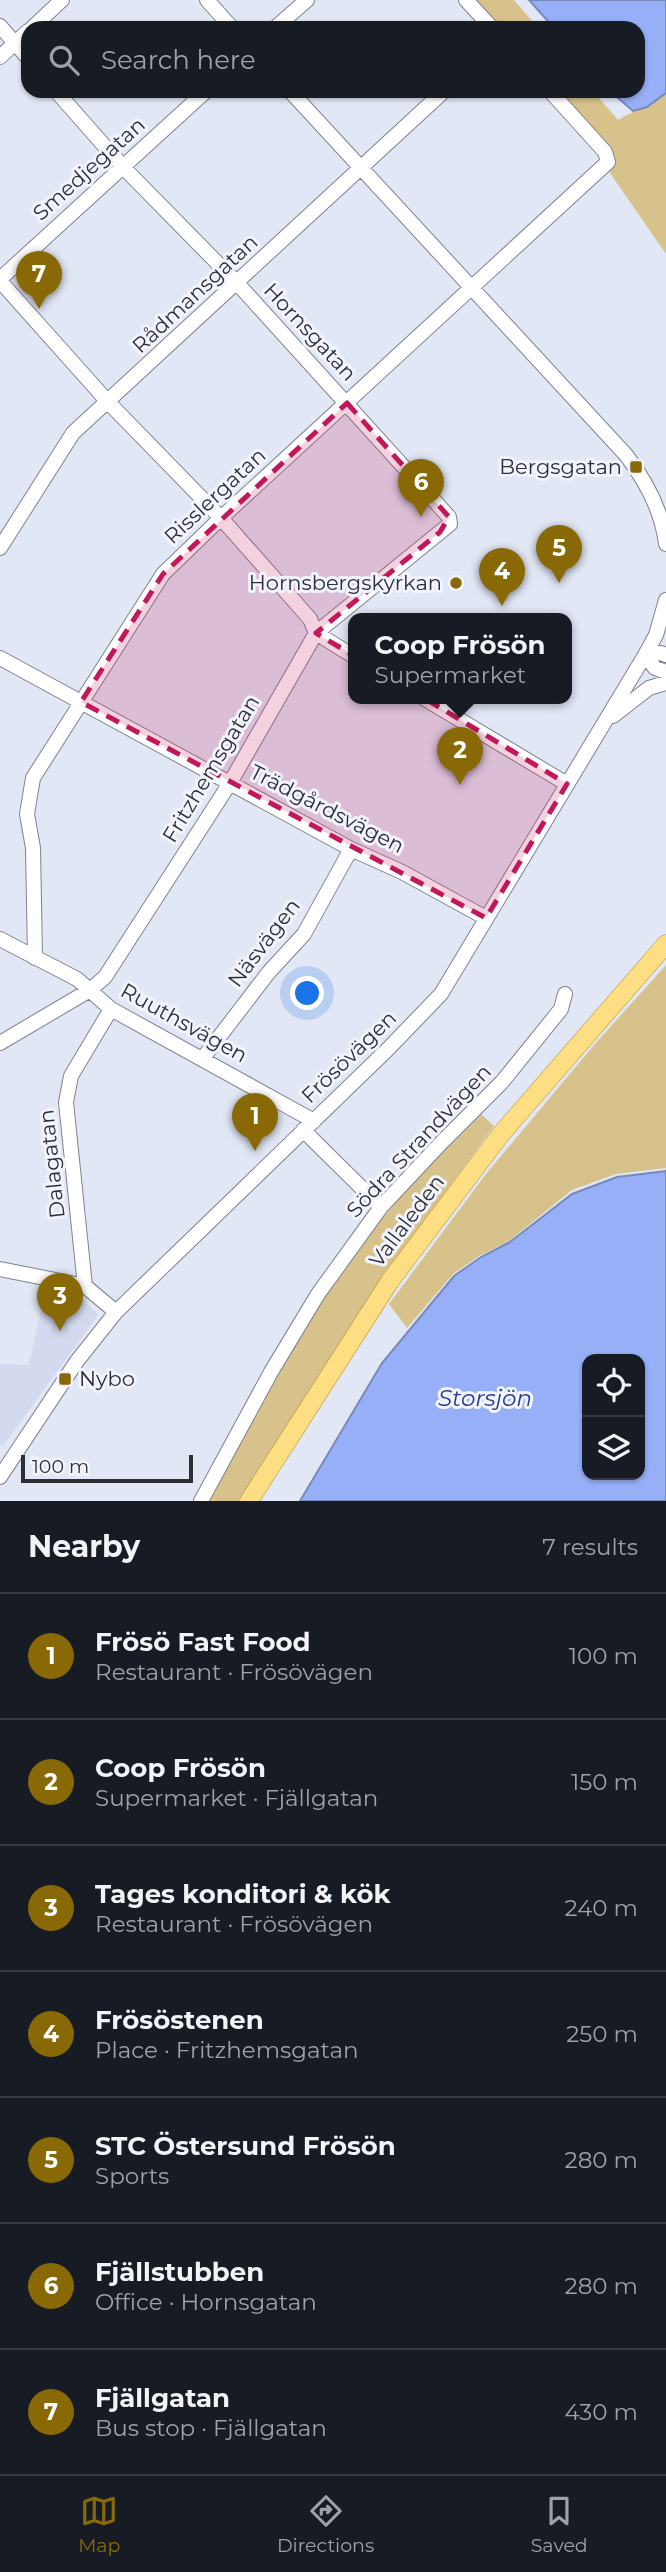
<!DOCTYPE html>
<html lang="en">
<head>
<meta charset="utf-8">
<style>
	:root { --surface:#171b24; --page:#242831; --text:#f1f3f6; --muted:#9ea1a6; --line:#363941; --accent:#886906 }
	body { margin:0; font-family:Montserrat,sans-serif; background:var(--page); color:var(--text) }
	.controls { position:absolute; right:21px; bottom:21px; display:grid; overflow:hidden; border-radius:14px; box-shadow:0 2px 5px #0004 }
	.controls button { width:63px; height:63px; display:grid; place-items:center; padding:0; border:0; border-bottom:2px solid var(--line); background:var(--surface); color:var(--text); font:35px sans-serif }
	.scale { position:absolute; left:21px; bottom:18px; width:172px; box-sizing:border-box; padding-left:7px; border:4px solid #2d2f34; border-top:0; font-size:19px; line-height:24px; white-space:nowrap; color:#2d2f34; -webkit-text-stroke:5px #f1f4fd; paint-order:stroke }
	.you { position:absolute; left:308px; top:994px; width:24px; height:24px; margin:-18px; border:5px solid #fff; border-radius:50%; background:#1a73e8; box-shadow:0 0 0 10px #1a73e833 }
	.badge { display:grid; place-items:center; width:46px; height:46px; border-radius:50%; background:var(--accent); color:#fff; font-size:23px; font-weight:700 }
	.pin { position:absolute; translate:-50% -58px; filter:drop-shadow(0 2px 4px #0008) }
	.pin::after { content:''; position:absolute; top:37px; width:24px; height:21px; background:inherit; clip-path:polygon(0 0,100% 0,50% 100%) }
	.popup { position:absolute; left:348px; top:613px; width:224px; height:91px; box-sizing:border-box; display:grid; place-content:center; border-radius:14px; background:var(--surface); filter:drop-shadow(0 2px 5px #0005); font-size:23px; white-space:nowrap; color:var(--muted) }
	.popup b { font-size:26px; color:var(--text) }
	.popup::after { content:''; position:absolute; left:50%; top:100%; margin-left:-14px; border:14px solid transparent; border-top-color:var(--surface) }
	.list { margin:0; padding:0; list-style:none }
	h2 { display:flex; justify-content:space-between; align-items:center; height:91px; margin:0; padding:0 28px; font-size:30px }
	h2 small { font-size:23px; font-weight:400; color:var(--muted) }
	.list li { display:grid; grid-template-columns:46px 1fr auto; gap:21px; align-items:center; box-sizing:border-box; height:126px; padding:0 28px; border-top:2px solid var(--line) }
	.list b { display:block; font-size:26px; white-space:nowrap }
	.list p { margin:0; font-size:23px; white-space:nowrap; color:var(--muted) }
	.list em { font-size:23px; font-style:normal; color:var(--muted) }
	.icon { flex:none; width:38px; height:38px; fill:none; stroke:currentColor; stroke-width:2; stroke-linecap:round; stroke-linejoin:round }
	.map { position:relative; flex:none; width:666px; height:1501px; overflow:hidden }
	.search { position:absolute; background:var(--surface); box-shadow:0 2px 5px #0004; left:21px; right:21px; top:21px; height:77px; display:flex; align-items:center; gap:18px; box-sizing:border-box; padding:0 24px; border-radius:21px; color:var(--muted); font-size:26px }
	.sheet { height:973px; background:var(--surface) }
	nav { display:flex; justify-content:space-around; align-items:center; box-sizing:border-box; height:98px; border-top:2px solid var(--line); background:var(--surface); font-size:19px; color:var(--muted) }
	nav a { display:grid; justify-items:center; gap:4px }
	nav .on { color:var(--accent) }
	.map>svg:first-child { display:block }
</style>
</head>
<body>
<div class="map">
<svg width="666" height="1501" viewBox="0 0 666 1501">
	<rect width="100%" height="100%" fill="#e2e7f5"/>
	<path fill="#d3daef" d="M 46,1287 L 81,1297 L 98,1315 L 3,1446 L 0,1446 L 0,1364 L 29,1365 Z"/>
	<path fill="#d8c28b" d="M 467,0 L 514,0 L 538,28 L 492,28 Z
		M 550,91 L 593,91 L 618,120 C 634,110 652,107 666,93 L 666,254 L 599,157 L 605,152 Z
		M 666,965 L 666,1168 L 616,1174 L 572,1190 L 509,1241 L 479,1256 L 453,1274 L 407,1328 L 389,1304 L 486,1174 L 594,1045 Z
		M 480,1113 L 494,1126 L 383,1277 L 240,1501 L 209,1501 C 265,1400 317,1295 392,1207 C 419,1174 451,1144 480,1113 Z"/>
	<path fill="#97aff7" stroke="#7789bc" stroke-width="2" fill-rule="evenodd" d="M 529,0 L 666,0 L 666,93 L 647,107 L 633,111 L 610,91 L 638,91 L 638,28 L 554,28 Z
		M 666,1171 L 666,1501 L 300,1501 L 382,1363 L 454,1276 L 481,1257 L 510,1242 L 572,1194 L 617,1177 ZM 587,1359 L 640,1359 L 640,1475 L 587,1475 Z"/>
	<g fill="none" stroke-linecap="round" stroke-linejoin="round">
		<g stroke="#7e838f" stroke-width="16">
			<path id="minor" d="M 207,0 L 232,28
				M 466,0 L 492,28
				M 0,26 L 28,58
				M 32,28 L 62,0
				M 275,28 L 307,0
				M 0,57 L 28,31
				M 290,91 L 626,455 C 646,481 662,511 666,544
				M 0,279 L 206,91
				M 0,281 L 108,402 L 221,518 L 310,619 L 316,633 L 353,656
				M 0,548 L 73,433 L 444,91
				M 645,655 L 655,668 L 666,672
				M 645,655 L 661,653 L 666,655
				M 0,658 L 351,849 L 402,872 L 486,918
				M 425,699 L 567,784
				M 613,716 L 649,688 L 666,683
				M 0,939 L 77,979 L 111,1009 L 314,1121
				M 35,958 L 33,848 L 27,814 L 33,778 L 163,574 L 221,518 L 608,162 L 605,152 L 550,91
				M 111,1009 L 71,1076 L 66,1102 L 85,1286 L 116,1312
				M 0,1043 L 90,990 L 105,977 L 230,783 L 316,633 L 450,524 L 449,517 L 237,283 L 123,167 L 56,91
				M 203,1058 L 269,972 L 304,934 L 351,849
				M 303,1130 L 381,1207
				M 0,1269 L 85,1286
				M 0,1477 L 77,1361 L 116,1312 L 388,1049 L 441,994 L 645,655 L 656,635 L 666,600
				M 201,1501 L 271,1372 L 318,1294 L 381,1207 L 441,1143 L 502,1082 L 561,1009 L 565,994"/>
		</g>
		<g stroke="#b49230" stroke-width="19">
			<path id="major" d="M 249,1501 L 390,1281 L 501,1134 L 666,944"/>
		</g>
		<use href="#minor" stroke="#fff" stroke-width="14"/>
		<use href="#major" stroke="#fdde82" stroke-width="18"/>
	</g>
	<path fill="#c2185b" fill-opacity="0.2" stroke="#c2185b" stroke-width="5" stroke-dasharray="14 9" stroke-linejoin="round" d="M 347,403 L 449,517 L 440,532 L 316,633 L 567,784 L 486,918 L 81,702 L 163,574 Z"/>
	<g fill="#886906" stroke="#f1f4fd" stroke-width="2.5">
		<rect x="629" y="460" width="14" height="14" rx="3.5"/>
		<circle cx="456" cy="583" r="7"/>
		<rect x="58" y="1372" width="14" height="14" rx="3.5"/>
	</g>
	<g text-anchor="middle" stroke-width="6" stroke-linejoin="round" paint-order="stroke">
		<g font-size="21" fill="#2d2f34" stroke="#f1f4fd">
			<text transform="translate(89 169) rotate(-42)" y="7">Smedjegatan</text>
			<text transform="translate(195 294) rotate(-43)" y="7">Rådmansgatan</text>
			<text transform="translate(310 332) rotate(47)" y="7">Hornsgatan</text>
			<text transform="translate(215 496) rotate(-43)" y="7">Risslergatan</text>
			<text transform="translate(211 769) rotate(-59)" y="7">Fritzhemsgatan</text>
			<text transform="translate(327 809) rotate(27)" y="7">Trädgårdsvägen</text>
			<text transform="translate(264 943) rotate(-53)" y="7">Näsvägen</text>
			<text transform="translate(184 1023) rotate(29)" y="7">Ruuthsvägen</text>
			<text transform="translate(349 1057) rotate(-44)" y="7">Frösövägen</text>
			<text transform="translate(419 1141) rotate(-47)" y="7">Södra Strandvägen</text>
			<text transform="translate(52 1164) rotate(-96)" y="7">Dalagatan</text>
			<text transform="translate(407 1221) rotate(-53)" y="7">Vallaleden</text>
		</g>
		<g font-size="21" fill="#2d2f34" stroke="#f1f4fd" text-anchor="end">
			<text x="622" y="474">Bergsgatan</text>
			<text x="442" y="590">Hornsbergskyrkan</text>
			<text x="79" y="1386" text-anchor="start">Nybo</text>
		</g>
		<g font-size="23" font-style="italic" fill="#293c8e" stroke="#f1f4fd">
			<text x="485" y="1406">Storsjön</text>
		</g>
	</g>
</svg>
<div class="controls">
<button><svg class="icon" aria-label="locate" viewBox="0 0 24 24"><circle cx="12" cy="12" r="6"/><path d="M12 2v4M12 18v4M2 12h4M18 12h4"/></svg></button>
<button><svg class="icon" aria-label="layers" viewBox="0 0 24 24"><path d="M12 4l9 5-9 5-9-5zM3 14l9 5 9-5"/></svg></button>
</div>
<div class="scale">100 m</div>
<div class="you"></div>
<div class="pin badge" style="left:255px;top:1151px">1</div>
<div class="pin badge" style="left:460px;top:785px">2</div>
<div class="popup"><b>Coop Frösön</b>Supermarket</div>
<div class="pin badge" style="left:60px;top:1331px">3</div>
<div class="pin badge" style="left:502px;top:606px">4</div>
<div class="pin badge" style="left:559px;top:583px">5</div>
<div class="pin badge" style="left:421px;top:517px">6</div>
<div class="pin badge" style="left:39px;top:309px">7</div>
<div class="search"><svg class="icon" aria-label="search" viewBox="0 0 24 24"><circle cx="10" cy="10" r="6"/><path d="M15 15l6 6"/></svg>Search here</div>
</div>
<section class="sheet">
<h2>Nearby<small>7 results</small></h2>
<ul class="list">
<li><span class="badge">1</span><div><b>Frösö Fast Food</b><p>Restaurant · Frösövägen</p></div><em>100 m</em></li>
<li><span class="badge">2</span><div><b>Coop Frösön</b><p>Supermarket · Fjällgatan</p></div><em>150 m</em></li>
<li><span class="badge">3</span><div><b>Tages konditori &amp; kök</b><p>Restaurant · Frösövägen</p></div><em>240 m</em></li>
<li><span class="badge">4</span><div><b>Frösöstenen</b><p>Place · Fritzhemsgatan</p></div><em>250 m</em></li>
<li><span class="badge">5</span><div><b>STC Östersund Frösön</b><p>Sports</p></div><em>280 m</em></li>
<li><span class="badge">6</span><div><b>Fjällstubben</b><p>Office · Hornsgatan</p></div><em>280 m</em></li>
<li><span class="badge">7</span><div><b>Fjällgatan</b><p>Bus stop · Fjällgatan</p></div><em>430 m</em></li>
</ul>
</section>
<nav>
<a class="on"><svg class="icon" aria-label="map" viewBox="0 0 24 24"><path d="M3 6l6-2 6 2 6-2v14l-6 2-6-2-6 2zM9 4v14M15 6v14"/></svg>Map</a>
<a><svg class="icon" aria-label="directions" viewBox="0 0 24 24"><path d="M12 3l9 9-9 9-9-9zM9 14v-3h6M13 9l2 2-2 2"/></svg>Directions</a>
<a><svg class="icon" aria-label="saved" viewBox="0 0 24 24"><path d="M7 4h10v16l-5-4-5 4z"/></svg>Saved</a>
</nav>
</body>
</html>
